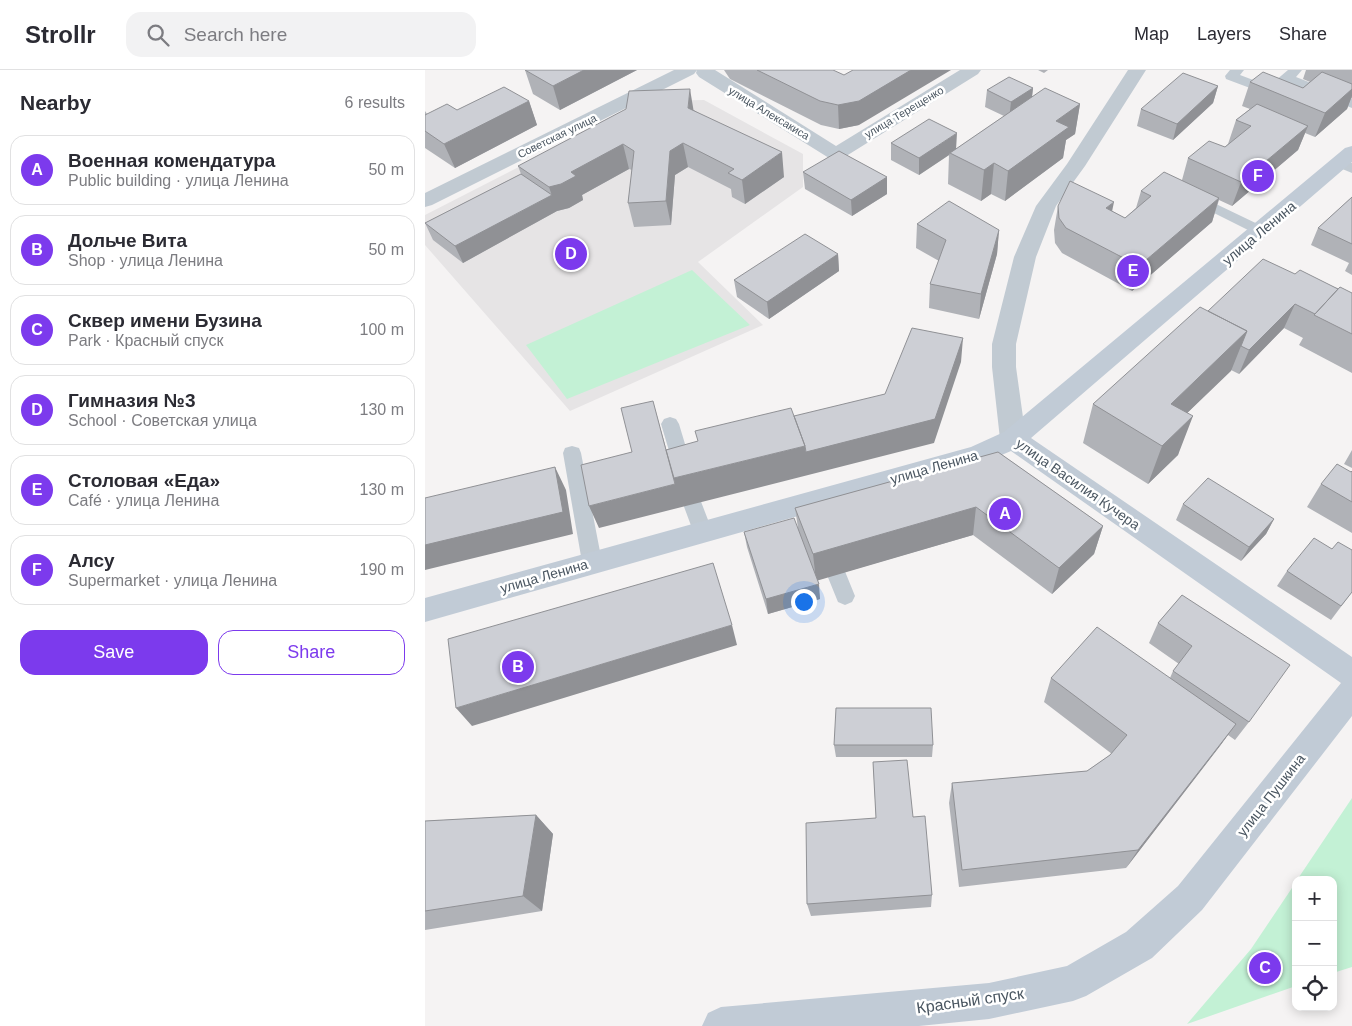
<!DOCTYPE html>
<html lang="en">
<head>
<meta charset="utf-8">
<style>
	:root { --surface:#fff; --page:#f2f2f3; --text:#2b2b33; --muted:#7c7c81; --line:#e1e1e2; --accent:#7c3aed }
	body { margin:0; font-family:Helvetica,sans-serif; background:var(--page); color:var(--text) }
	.controls { position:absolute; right:15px; bottom:15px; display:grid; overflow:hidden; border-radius:10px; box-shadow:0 2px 12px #0003 }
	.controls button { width:45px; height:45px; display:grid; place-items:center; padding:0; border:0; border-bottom:1px solid var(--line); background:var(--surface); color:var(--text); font:25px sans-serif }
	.you { position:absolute; left:378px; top:531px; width:18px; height:18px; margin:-12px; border:4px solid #fff; border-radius:50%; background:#1a73e8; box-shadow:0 0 0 8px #1a73e833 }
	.badge { display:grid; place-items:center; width:32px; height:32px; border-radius:50%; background:var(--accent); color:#fff; font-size:16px; font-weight:700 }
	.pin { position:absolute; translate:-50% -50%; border:2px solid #fff; box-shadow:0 1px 5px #0006 }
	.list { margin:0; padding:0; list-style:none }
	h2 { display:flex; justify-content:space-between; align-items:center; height:65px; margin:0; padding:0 20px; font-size:21px }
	h2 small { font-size:16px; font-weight:400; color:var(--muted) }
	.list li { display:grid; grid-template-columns:32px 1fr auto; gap:15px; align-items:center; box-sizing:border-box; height:70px; margin:0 10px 10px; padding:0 10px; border:1px solid var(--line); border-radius:15px }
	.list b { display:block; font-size:19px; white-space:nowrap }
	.list p { margin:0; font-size:16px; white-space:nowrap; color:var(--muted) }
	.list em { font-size:16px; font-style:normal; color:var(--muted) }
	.actions { display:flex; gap:10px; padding:15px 20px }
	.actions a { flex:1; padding:11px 0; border:1px solid var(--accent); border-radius:15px; text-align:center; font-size:18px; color:var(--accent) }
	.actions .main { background:var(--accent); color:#fff }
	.icon { flex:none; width:28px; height:28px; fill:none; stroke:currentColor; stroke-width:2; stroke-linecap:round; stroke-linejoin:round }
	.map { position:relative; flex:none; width:927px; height:956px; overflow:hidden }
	header { display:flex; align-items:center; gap:30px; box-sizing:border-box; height:70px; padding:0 25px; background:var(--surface); border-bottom:1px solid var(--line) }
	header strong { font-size:24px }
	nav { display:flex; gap:28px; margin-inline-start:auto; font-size:18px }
	.search { width:350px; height:45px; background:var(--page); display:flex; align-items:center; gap:12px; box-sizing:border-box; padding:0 18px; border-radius:15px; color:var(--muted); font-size:19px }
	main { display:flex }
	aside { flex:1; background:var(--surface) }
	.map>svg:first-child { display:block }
</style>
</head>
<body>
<header>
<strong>Strollr</strong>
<div class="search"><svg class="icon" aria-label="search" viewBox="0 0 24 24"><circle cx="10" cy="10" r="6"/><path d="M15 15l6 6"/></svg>Search here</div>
<nav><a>Map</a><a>Layers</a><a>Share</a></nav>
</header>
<main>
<aside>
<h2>Nearby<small>6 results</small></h2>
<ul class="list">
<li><span class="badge">A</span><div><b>Военная комендатура</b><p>Public building · улица Ленина</p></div><em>50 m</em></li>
<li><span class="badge">B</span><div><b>Дольче Вита</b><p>Shop · улица Ленина</p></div><em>50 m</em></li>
<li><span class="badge">C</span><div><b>Сквер имени Бузина</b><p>Park · Красный спуск</p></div><em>100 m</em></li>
<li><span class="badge">D</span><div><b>Гимназия №3</b><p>School · Советская улица</p></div><em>130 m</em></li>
<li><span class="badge">E</span><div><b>Столовая «Еда»</b><p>Café · улица Ленина</p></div><em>130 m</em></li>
<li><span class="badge">F</span><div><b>Алсу</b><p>Supermarket · улица Ленина</p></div><em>190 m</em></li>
</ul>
<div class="actions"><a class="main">Save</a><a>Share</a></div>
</aside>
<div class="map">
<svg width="927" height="956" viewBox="0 0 927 956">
	<rect width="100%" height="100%" fill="#f5f3f3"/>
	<path fill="#e6e4e5" d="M 279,30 L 378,84 L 378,117 L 273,192 L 338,255 L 145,341 L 0,175 L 0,145 L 223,31 Z"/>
	<path fill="#c3f1d5" d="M 267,200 L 325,255 L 142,329 L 101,275 Z
		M 927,728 L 927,897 L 908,903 L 908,810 L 872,810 Z
		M 871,812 L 871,916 L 762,954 L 826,879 Z"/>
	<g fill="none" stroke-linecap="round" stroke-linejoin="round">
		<path fill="#c1cad2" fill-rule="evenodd" d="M 805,0 L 819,0 L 815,5 L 844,16 L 863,0 L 877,0 L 871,7 L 927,29 L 927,38 L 863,13 L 851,24 L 841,24 L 801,9 L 800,6 Z
			M 915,89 L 927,93 L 927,103 L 910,96 L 908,93 L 910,90 Z
			M 766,122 L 841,158 L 844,161 L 841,164 L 831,164 L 761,129 L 759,126 L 761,123 Z
			M 245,347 L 251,349 L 254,354 L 269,404 L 267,409 L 260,411 L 253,409 L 251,404 L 236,354 L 239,349 Z
			M 147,376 L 154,378 L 156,383 L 177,492 L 174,498 L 167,500 L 160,498 L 157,492 L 138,383 L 140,378 Z
			M 268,426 L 275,429 L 288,463 L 285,469 L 278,471 L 271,469 L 258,434 L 261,429 Z
			M 412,496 L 419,499 L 430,526 L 427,532 L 420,535 L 413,532 L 402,505 L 405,499 Z"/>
		<path fill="#c1cad2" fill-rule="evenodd" d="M 249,0 L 272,0 L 269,4 L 7,135 L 0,137 L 0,123 Z
			M 272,0 L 290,0 L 411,76 L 535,0 L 556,0 L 553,4 L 418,88 L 411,90 L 404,88 L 274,7 L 271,3 Z
			M 703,0 L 721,0 L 660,96 L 631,136 L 611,187 L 591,274 L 591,297 L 601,369 L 597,376 L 588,379 L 579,376 L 575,369 L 567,297 L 567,274 L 589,187 L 611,136 L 642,94 Z"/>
		<path fill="#c1cbd6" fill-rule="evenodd" d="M 927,76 L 927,92 L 606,368 L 927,587 L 927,646 L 777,840 L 727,888 L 661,926 L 648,931 L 564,949 L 494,956 L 277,956 L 283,943 L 296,937 L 564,913 L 642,896 L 701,862 L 753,816 L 916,613 L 586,381 L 553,395 L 0,552 L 0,528 L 546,377 L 579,362 L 920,78 Z"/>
	</g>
	<path fill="#b0b2b7" d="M 100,0 L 212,0 L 135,40 L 108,24 Z
		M 299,0 L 408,0 L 434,55 L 414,59 L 396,55 L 305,9 Z
		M 613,0 L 623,0 L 619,3 Z
		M 881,0 L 927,0 L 927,29 L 926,28 L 922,39 L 890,67 L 880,63 L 873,80 L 807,136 L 794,130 L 787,152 L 707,221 L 637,183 L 630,173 L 629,160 L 633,136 L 687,141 L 700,148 L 711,138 L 716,121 L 757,110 L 763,88 L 800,77 L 803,74 L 811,50 L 825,39 L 817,36 L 825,12 L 878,18 L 885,12 L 878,9 Z
		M 793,16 L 788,33 L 748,70 L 712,56 L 716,39 Z
		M 608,18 L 607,27 L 655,34 L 650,64 L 641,70 L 638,88 L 580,131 L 566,124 L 556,131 L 523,114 L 524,85 L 494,105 L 466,90 L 466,73 L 531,79 L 579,46 L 560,37 L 562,20 Z
		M 104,31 L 112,55 L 30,98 L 0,78 L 0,41 L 2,44 Z
		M 269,40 L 359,107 L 320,134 L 307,127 L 306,119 L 263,97 L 250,105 L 246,155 L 209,157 L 203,133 L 207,100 L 204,99 L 157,125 L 158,130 L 144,138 L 132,141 L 38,193 L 8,170 L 0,153 L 96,104 L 93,96 Z
		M 378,102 L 462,107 L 462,124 L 427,146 L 380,119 Z
		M 927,127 L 927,205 L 920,201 L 924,193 L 886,175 L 893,158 Z
		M 492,154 L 574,160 L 572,184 L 554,249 L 504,238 L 505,214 L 514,191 L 491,178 Z
		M 413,184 L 414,201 L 344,249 L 312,227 L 309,210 Z
		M 870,204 L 927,223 L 927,303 L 874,275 L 878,268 L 859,258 L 814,304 L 806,300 L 762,343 L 753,385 L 723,414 L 658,373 L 668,334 L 783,241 Z
		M 927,380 L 927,398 L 919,394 Z
		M 573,382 L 678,456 L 669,484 L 627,524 L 548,465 L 392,510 L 395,529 L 343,544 L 322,477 L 319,462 L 373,458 L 370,438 Z
		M 927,401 L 927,463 L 882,437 L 896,414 Z
		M 758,434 L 849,449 L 841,464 L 816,491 L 751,450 Z
		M 862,501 L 927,522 L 906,550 L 852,516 Z
		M 757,525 L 824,652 L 810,670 L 803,665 L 701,798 L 534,817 L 524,733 L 527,713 L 662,701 L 685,685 L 687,684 L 619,632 L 626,608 L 745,608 L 748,601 L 754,594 L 724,573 L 733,553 Z
		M 409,675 L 508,675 L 507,687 L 411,687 Z
		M 448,692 L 488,747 L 507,825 L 506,837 L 386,846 L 382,834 L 451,748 Z
		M 111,745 L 128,764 L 117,841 L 0,860 L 0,751 Z"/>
	<path fill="#909195" d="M 159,0 L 212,0 L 135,40 L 128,16 Z
		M 486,0 L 526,0 L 434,55 L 414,59 L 413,35 Z
		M 793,16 L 788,33 L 748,70 L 752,54 Z
		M 608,18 L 606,35 L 584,49 L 586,32 Z
		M 265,19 L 269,43 L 263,38 Z
		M 927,19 L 927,26 L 922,39 L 890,67 L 900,43 Z
		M 104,31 L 112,55 L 30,98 L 19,74 Z
		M 655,34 L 650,64 L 641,70 L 638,88 L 580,131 L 583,101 L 631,51 Z
		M 883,56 L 873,80 L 807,136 L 816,112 Z
		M 532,63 L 531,80 L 525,83 L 524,85 L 494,105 L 494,88 Z
		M 258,73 L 263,97 L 250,105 L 246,155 L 241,131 L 245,81 Z
		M 198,74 L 204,99 L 157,125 L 158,130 L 144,138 L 132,141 L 124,117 L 146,102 Z
		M 357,82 L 359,107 L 320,134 L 317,110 Z
		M 569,93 L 566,124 L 556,131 L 559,100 Z
		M 462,107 L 462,124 L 427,146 L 426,130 Z
		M 127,125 L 132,141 L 38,193 L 30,176 Z
		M 794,128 L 787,152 L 707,221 L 714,196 Z
		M 689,132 L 684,156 L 681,138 Z
		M 574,160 L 572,184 L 554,249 L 556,224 Z
		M 413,184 L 414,201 L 344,249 L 342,232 Z
		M 870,234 L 859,258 L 814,304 L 824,280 Z
		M 822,261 L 806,301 L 732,372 L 746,334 Z
		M 538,268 L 536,292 L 509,373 L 174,458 L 164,436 L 250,414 L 228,331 L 249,408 L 380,376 L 381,382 Z
		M 768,346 L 753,385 L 723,414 L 737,376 Z
		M 130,397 L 141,420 L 148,464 L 0,500 L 0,475 Z
		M 551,437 L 548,465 L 391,511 L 388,484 Z
		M 849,449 L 841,464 L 816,491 L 824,477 Z
		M 678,456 L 669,484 L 627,524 L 634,498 Z
		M 394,514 L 395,529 L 343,544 L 341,529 Z
		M 307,555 L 312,575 L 47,656 L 31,638 Z
		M 811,654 L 795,676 L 701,798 L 713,780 Z
		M 111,745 L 128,764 L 117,841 L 98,826 Z"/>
	<path fill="#cdcfd5" stroke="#909195" d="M 100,0 L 159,0 L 128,16 Z
		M 332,0 L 408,0 L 419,5 L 428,0 L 486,0 L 434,31 L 413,35 L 395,31 Z
		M 838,2 L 878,18 L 897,2 L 927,14 L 927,19 L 900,43 L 825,12 Z
		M 758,3 L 793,16 L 752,54 L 716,39 Z
		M 584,7 L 608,18 L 586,32 L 562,20 Z
		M 79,17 L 104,31 L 19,74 L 0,61 L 0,45 L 22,34 L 32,40 Z
		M 620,18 L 655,34 L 631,51 L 644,57 L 583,101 L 569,93 L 559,100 L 525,83 Z
		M 265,19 L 263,38 L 357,82 L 317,110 L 303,103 L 309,99 L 258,73 L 245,81 L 241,131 L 203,133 L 209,81 L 198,74 L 146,102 L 151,106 L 136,114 L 124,117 L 93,96 L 201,39 L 204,21 Z
		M 832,34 L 883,56 L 816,112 L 763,88 L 784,71 L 800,77 L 826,56 L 811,50 Z
		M 504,49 L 532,63 L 494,88 L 466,73 Z
		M 414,81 L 462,107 L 426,130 L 378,102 Z
		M 739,102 L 794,128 L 714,196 L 641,158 L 634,148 L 633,136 L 645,111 L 689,132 L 681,138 L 700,148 L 726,126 L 716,121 Z
		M 96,104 L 127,125 L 30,176 L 0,153 Z
		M 927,127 L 927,174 L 893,158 Z
		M 524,131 L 574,160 L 556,224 L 505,214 L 521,170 L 492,154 Z
		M 380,164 L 413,184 L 342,232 L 309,210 Z
		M 838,189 L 870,204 L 875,200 L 913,219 L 890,244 L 870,234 L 824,280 L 816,276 L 822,261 L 783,241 Z
		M 915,217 L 927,223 L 927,264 L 889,245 Z
		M 775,237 L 822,261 L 746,334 L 768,346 L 737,376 L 668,334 Z
		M 487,258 L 538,268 L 510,349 L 381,382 L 380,376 L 369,346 L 460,324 Z
		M 228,331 L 250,414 L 164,436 L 156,395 L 207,382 L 196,338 Z
		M 366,338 L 380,376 L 249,408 L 241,380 L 273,371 L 270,361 Z
		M 573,382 L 678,456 L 634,498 L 551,437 L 388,484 L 370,438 Z
		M 912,394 L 926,402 L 927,401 L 927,432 L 896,414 Z
		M 130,397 L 138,442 L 0,475 L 0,428 Z
		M 783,408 L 849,449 L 824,477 L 758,434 Z
		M 369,448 L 394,514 L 341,529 L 319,462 Z
		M 889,468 L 907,479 L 913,472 L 927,480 L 927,522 L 916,536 L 862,501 Z
		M 288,493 L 307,555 L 31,638 L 23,569 Z
		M 757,525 L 865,595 L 824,652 L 748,601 L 767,576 L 733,553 Z
		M 672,557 L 811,654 L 713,780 L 537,800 L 527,713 L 662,701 L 685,685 L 702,665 L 626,608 Z
		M 411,638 L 506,638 L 508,675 L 409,675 Z
		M 482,690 L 488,747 L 500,746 L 507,825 L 382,834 L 381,753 L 451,748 L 448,692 Z
		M 111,745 L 98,826 L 0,841 L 0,751 Z"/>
	<g text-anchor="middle" stroke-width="5" stroke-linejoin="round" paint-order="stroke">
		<g font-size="11" fill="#4a5661" stroke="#fff">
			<text transform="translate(479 42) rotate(-31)" y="4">улица Терещенко</text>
			<text transform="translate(344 43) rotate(31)" y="4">улица Алексакиса</text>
			<text transform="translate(132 66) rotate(-26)" y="4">Советская улица</text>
		</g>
		<g font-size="14" fill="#4a5661" stroke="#fff">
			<text transform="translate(834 163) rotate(-40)" y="5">улица Ленина</text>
			<text transform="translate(509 397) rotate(-16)" y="5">улица Ленина</text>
			<text transform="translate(653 414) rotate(35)" y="5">улица Василия Кучера</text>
			<text transform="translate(119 506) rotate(-16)" y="5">улица Ленина</text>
			<text transform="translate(846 725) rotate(-52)" y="5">улица Пушкина</text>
		</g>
		<g font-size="16" fill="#4a5661" stroke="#fff">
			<text transform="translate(545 930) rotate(-8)" y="6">Красный спуск</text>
		</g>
	</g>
</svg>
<div class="controls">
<button>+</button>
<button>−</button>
<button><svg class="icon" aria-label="locate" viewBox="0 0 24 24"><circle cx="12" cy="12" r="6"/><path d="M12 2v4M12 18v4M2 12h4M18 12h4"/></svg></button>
</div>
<div class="you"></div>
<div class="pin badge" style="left:580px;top:444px">A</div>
<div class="pin badge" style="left:93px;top:597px">B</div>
<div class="pin badge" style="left:840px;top:898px">C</div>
<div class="pin badge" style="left:146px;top:184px">D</div>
<div class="pin badge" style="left:708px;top:201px">E</div>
<div class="pin badge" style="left:833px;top:106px">F</div>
</div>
</main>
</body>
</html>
